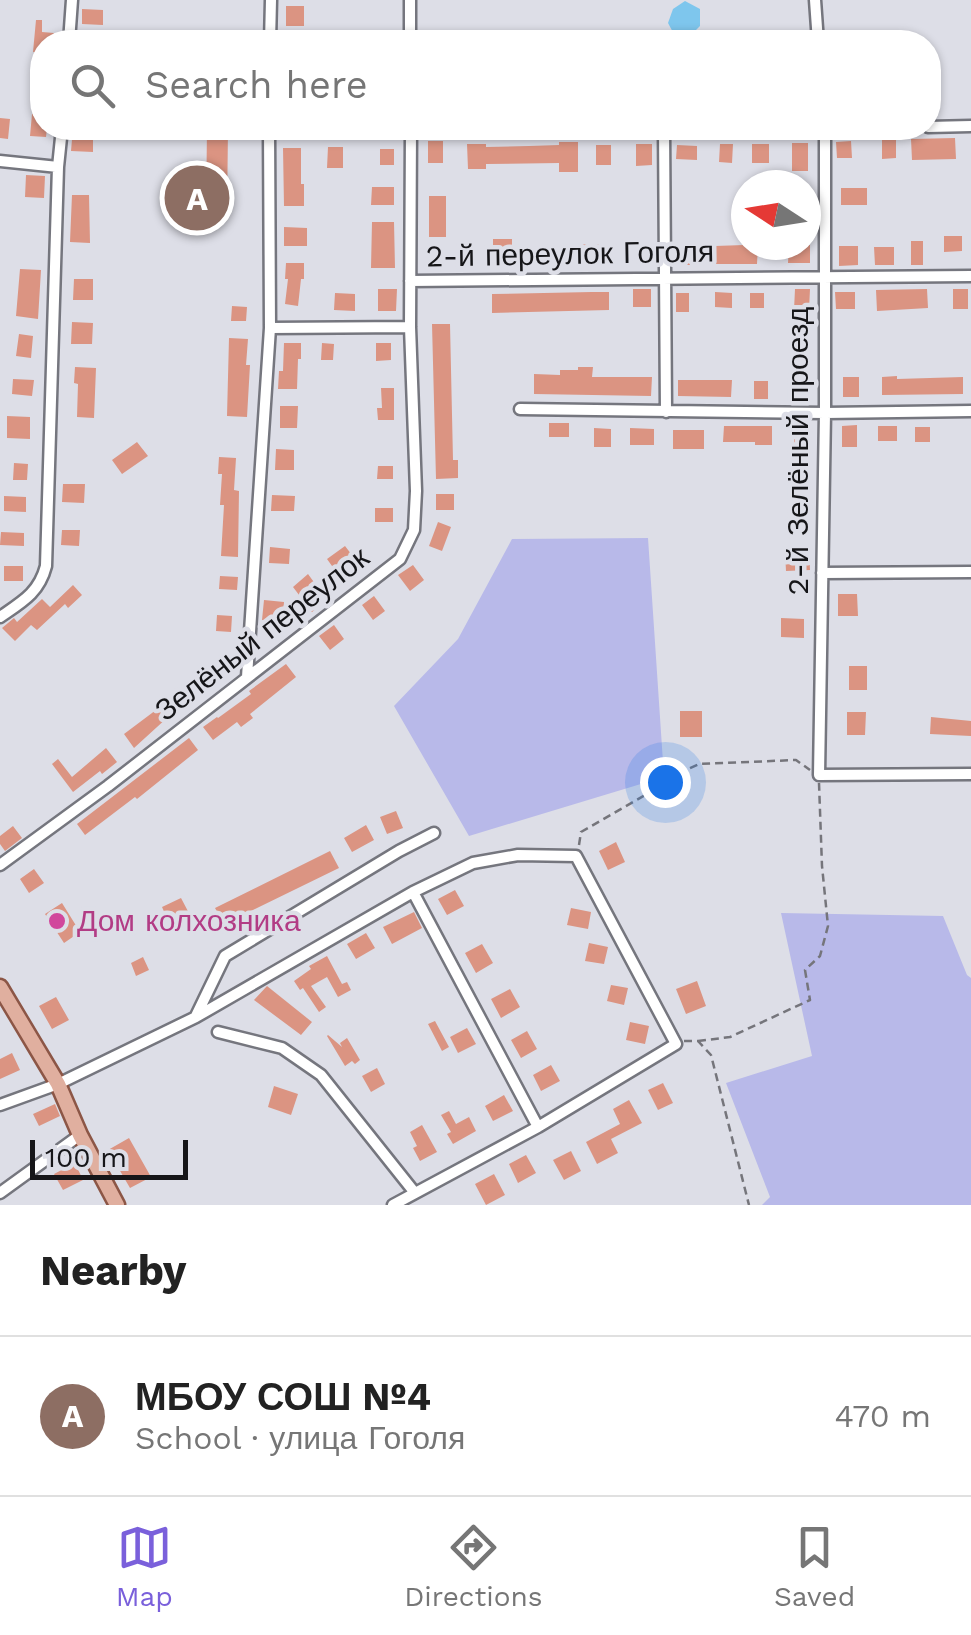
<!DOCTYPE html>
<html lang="en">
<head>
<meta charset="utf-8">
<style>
	:root { --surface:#fff; --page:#f6f6f6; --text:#222; --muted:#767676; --line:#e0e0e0; --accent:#7a60db }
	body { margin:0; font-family:"Work Sans",sans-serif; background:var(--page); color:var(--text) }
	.compass { position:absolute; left:731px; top:170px; width:90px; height:90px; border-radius:50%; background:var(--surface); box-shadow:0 2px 8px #0004; rotate:282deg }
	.scale { position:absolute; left:30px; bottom:25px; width:158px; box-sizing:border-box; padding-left:10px; border:5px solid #161619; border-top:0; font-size:28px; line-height:35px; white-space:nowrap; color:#161619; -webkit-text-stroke:8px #dddee7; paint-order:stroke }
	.you { position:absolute; left:665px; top:782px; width:35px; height:35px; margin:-25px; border:8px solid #fff; border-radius:50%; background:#1a73e8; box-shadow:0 0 0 15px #1a73e833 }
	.badge { display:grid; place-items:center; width:65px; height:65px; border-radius:50%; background:var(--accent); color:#fff; font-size:32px; font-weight:700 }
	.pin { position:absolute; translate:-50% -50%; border:5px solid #fff; box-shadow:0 2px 10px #0006 }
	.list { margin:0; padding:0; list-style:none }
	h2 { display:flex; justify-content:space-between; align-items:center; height:130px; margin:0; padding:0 40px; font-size:42px }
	h2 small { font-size:32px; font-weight:400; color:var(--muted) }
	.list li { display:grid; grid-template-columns:65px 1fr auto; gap:30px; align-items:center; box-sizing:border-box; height:160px; padding:0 40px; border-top:2px solid var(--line) }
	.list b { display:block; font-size:38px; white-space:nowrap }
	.list p { margin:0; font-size:32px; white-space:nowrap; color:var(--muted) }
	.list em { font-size:32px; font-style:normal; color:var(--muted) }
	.icon { flex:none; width:55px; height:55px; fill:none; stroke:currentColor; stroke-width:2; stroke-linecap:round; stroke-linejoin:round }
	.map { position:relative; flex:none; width:971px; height:1205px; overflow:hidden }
	.search { position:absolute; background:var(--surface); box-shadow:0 2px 8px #0004; left:30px; right:30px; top:30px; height:110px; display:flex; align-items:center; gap:25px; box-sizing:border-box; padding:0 35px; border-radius:40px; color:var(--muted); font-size:38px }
	.sheet { height:290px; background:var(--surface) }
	nav { display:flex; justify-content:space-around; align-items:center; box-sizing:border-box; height:140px; border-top:2px solid var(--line); background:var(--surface); font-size:28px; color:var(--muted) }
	nav a { display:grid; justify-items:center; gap:5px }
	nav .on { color:var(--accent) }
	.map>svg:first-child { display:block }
</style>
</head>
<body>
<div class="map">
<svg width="971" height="1205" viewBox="0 0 971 1205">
	<rect width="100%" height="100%" fill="#dddee7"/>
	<path fill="#b8b9e9" d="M 648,538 L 664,777 L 469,836 L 394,706 L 458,639 L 512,539 Z
		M 781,913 L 943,916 L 967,975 L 971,978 L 971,1205 L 762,1205 L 770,1197 L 726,1083 L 812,1056 Z"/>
	<path fill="#7ec6ed" d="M 685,1 L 700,9 L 700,26 L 690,36 L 675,36 L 668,23 L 673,9 Z"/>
	<path fill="#db9482" d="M 286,6 L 304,6 L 304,26 L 286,26 Z
		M 82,9 L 103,10 L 103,25 L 82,24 Z
		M 36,20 L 42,20 L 42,32 L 54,33 L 53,42 L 42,42 L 42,53 L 33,52 Z
		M 32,114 L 42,116 L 42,128 L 47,128 L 46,137 L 30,136 Z
		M 0,118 L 10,119 L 8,139 L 0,138 Z
		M 73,128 L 93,128 L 93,152 L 71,151 Z
		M 207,128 L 228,128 L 227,214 L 206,214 Z
		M 955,138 L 956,159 L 912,160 L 911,139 Z
		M 882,139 L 896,139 L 896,158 L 882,159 Z
		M 428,141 L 443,141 L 443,163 L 428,163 Z
		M 851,141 L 852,158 L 837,158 L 836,142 Z
		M 559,142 L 578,142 L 578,172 L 559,172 L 559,163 L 486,164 L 486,169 L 468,169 L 467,144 L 486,144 L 486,147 L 529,146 L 559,145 Z
		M 792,143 L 808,143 L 808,171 L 792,171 Z
		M 636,144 L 652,144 L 652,165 L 636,166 Z
		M 720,144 L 733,144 L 732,163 L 719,162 Z
		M 752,144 L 769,144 L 769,163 L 752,163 Z
		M 596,145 L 611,145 L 611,165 L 596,165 Z
		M 677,145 L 697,146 L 697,160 L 676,159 Z
		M 328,147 L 343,147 L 343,168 L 327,168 Z
		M 283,148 L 301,148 L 301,184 L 304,184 L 304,206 L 284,206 Z
		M 380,149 L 394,149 L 394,165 L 380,165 Z
		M 26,175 L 45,176 L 44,198 L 25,197 Z
		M 372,187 L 394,187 L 394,205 L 371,205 Z
		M 841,188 L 867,188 L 867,205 L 841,205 Z
		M 72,195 L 89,195 L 90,243 L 70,242 Z
		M 429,196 L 446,196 L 446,237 L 429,237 Z
		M 372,222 L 394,222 L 395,268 L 371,268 Z
		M 284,227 L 307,228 L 307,246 L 284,246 Z
		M 944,236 L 962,236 L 962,251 L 944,252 Z
		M 493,239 L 512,239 L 512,249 L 564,249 L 564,244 L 610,245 L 610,264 L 550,262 L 550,264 L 493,266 Z
		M 911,241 L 923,241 L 923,265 L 911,265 Z
		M 682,245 L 695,246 L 695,265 L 681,265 Z
		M 744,245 L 758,245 L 757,264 L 715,264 L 715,246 Z
		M 789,245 L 810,245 L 810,263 L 788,263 Z
		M 639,246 L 650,246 L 650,264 L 639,264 Z
		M 839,246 L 858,246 L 858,265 L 839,266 Z
		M 874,247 L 894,247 L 894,265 L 875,265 Z
		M 286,263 L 304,263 L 304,279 L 301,279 L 298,306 L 285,304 L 288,279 L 285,279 Z
		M 20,269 L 41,270 L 38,319 L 16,316 Z
		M 74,279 L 93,279 L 93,300 L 73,300 Z
		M 378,289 L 397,289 L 396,311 L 378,311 Z
		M 633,289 L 651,289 L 651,307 L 633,307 Z
		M 795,289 L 810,289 L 809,310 L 794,310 Z
		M 927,289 L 928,308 L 877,311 L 876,290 Z
		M 953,289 L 968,289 L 968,309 L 953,309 Z
		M 592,292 L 609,292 L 609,310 L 492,313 L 492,294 Z
		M 715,292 L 732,293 L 732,308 L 715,307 Z
		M 835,292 L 855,292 L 855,309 L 836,309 Z
		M 335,293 L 355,294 L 355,311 L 334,310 Z
		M 676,293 L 689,293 L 689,312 L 676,312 Z
		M 750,293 L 764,293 L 764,308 L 750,308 Z
		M 232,306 L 247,307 L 246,321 L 231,321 Z
		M 72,322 L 93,323 L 92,344 L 71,344 Z
		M 432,324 L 450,324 L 453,460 L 458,460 L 458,478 L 436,479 Z
		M 19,334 L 33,336 L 31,358 L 16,356 Z
		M 229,338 L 248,339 L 246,365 L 250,365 L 247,417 L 227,416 Z
		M 284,343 L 301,343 L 301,359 L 298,359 L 297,389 L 278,389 L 279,371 L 283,371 Z
		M 322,343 L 334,344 L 333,360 L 321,360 Z
		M 376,343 L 391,343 L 391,360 L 376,361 Z
		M 75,367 L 96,368 L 94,418 L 77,417 L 78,384 L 74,383 Z
		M 578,367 L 593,367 L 592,377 L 652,377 L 651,396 L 534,394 L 534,374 L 560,375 L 560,370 L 578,370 Z
		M 897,376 L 897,379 L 963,377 L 963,394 L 882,395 L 882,377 Z
		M 843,377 L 859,377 L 859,397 L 843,397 Z
		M 796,378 L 811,379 L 811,397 L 796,397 Z
		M 13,379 L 34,380 L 32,396 L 12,394 Z
		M 678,380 L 732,380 L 731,397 L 678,396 Z
		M 754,381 L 768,381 L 768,399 L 754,399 Z
		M 381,388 L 394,388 L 394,420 L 378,420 L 377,408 L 382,408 Z
		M 280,406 L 298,406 L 297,428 L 280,428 Z
		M 7,416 L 30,417 L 30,439 L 7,438 Z
		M 549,423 L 569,423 L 569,437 L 549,437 Z
		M 857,425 L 857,447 L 842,447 L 842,426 Z
		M 724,426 L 772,426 L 772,445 L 755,445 L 755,442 L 723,442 Z
		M 795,426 L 811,426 L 811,446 L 794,445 Z
		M 878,426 L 897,426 L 897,441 L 878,441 Z
		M 915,427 L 930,427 L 930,442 L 915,442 Z
		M 594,428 L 611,429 L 611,447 L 594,447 Z
		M 630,428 L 654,429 L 654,445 L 630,445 Z
		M 673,430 L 704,430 L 704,449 L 673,449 Z
		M 137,442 L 148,456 L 122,474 L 112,460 Z
		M 276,449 L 294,450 L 294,470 L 275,470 Z
		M 219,457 L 236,458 L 234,490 L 239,491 L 238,557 L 221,556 L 224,505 L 220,505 L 222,474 L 218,474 Z
		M 14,463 L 28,464 L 27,480 L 13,480 Z
		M 378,466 L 393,466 L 393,479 L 377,479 Z
		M 63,484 L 85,484 L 84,503 L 62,502 Z
		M 436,494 L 454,494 L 454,510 L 436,510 Z
		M 272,495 L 295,496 L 294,511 L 271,511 Z
		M 4,496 L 26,497 L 26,512 L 4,511 Z
		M 375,508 L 393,508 L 393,522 L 375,522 Z
		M 438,522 L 451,527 L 442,551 L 429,546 Z
		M 62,530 L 80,530 L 79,546 L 61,545 Z
		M 1,532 L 24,533 L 24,546 L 0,545 Z
		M 345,546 L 355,559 L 337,573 L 327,559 Z
		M 270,547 L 290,549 L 289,564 L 269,563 Z
		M 809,551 L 810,570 L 786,571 L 785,552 Z
		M 413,565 L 424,580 L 410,591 L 398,575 Z
		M 4,566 L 23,566 L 23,581 L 4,581 Z
		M 308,574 L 327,600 L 312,612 L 293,587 Z
		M 220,576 L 238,577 L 237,590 L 219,589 Z
		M 73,585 L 82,595 L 68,608 L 65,604 L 37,630 L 31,625 L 15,641 L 2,628 L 14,618 L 17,622 L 42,599 L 50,607 Z
		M 838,594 L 857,594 L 858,616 L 838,616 Z
		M 374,596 L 385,611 L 373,620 L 362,605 Z
		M 264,600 L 284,602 L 283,622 L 262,620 Z
		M 217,615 L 232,616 L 231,632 L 216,631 Z
		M 781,618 L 804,619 L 804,638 L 781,637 Z
		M 334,625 L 344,639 L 330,650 L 319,636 Z
		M 215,663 L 224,675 L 190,702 L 181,691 Z
		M 286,664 L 296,677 L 250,714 L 253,718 L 241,727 L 237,722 L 213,740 L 203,727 L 217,717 L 218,718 L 251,694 L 249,691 Z
		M 849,666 L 867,666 L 867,690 L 849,690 Z
		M 160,707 L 168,717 L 134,748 L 124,734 Z
		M 680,711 L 702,711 L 702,737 L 680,737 Z
		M 847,712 L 866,712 L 865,735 L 847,735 Z
		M 931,717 L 971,721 L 971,736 L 930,734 Z
		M 189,738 L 198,750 L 137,799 L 135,797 L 85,835 L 77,824 Z
		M 106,748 L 117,762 L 102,774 L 100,771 L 73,792 L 52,764 L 58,759 L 72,777 Z
		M 396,811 L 403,828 L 387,834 L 380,817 Z
		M 366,825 L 374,840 L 352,852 L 344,838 Z
		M 13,826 L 22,838 L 5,851 L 0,844 L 0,836 Z
		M 616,842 L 625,862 L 608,870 L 599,851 Z
		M 330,851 L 339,868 L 224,924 L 215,908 Z
		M 34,869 L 44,883 L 29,893 L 20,879 Z
		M 455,890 L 464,906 L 447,915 L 438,899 Z
		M 181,898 L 191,917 L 171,927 L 162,907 Z
		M 62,903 L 80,932 L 64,943 L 45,914 Z
		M 571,908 L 591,912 L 588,929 L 567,925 Z
		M 414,912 L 422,928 L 392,944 L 383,927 Z
		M 366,933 L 375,948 L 356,959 L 347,944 Z
		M 589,943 L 608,947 L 604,964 L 585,961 Z
		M 482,944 L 493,963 L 476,973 L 465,953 Z
		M 327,956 L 342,984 L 347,982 L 351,990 L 338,997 L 327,977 L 311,986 L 326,1007 L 319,1012 L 303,988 L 300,990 L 294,981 L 311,969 L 309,966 Z
		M 143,957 L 149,970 L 136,976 L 131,963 Z
		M 697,981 L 706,1006 L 686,1014 L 676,989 Z
		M 611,985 L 628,988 L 624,1005 L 607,1001 Z
		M 267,986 L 312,1022 L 301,1035 L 254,1000 Z
		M 510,989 L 520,1007 L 501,1018 L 491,999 Z
		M 56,997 L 69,1020 L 52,1029 L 39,1006 Z
		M 435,1021 L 449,1047 L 442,1051 L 428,1024 Z
		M 630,1022 L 649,1026 L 645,1044 L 626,1040 Z
		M 467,1028 L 476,1044 L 458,1053 L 450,1037 Z
		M 527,1031 L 537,1049 L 521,1058 L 511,1040 Z
		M 328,1035 L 342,1047 L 340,1043 L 347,1038 L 360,1060 L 355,1064 L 352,1061 L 345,1066 L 327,1036 Z
		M 12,1053 L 20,1070 L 0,1079 L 0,1059 Z
		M 551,1065 L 560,1081 L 541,1091 L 533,1075 Z
		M 377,1068 L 385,1084 L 371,1092 L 362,1076 Z
		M 663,1083 L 673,1103 L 658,1110 L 648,1090 Z
		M 274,1086 L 298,1094 L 291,1115 L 268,1107 Z
		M 504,1095 L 513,1111 L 493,1121 L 485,1106 Z
		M 629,1100 L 642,1123 L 611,1139 L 618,1153 L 597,1164 L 586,1142 L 620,1124 L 613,1109 Z
		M 55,1104 L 60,1116 L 39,1126 L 33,1114 Z
		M 449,1111 L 456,1124 L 469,1117 L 476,1131 L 453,1144 L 447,1134 L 451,1132 L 441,1115 Z
		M 422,1125 L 437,1152 L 420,1161 L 413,1148 L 417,1146 L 410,1132 Z
		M 129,1138 L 151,1177 L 130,1188 L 108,1150 Z
		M 571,1151 L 581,1171 L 564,1180 L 553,1160 Z
		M 526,1155 L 536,1173 L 518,1183 L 509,1164 Z
		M 75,1163 L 83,1180 L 63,1190 L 54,1174 Z
		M 494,1174 L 505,1195 L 486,1205 L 475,1184 Z"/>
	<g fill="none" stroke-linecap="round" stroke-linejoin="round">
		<g stroke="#75767e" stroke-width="15">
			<path id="minor" d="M 410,0 L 410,42
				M 815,0 L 818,42
				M 69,42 L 72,0
				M 270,42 L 271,0
				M 928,127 L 971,126
				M 664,128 L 666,412
				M 825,128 L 825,413 L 819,775 L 971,774
				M 269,132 L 864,128
				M 0,161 L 58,167
				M 410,281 L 971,276
				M 270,328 L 410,327
				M 520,409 L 825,413 L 971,411
				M 822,573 L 971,572
				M 0,617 C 22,602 39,593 46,566 L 58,167 L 62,128
				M 247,677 L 270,328 L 269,128
				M 0,865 L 108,786 L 400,559 L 414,530 L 416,491 L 410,327 L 411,128
				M 413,892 L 538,1127
				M 196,1016 L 225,956 L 399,851 L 434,833
				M 218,1032 L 282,1048 L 321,1075 L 415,1193
				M 0,1105 L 58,1084 L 196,1017 L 413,892 L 473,863 L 518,855 L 576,856 L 676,1044 L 538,1127 L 393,1205
				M 0,1193 L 80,1135"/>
		</g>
		<g stroke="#8c5646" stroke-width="19">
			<path id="major" d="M 0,987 L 58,1084 L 80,1135 L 117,1205"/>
		</g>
		<path stroke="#75757b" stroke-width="2.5" stroke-dasharray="8 5" stroke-linecap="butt" d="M 579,845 L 581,832 L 647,794 L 673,787 L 680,773 L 699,764 L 796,760 L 810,770
			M 684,1041 L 698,1041 L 711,1055 L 749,1205
			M 698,1041 L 730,1037 L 810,1000 L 805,970 L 820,956 L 828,926 L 822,866 L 819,783"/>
		<use href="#minor" stroke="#fff" stroke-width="10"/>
		<use href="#major" stroke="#e0af9f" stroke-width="14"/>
	</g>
	<circle fill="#d1479c" stroke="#dddee7" stroke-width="4" cx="57" cy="921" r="10"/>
	<g text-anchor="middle" stroke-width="9" stroke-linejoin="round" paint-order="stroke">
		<g font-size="30" fill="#161619" stroke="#dddee7">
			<text transform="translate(570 254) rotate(-1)" y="10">2-й переулок Гоголя</text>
			<text transform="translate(798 451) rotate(-90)" y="10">2-й Зелёный проезд</text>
			<text transform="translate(262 634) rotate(-38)" y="10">Зелёный переулок</text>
		</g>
		<g font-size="30" fill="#b23c85" stroke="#dddee7" text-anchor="start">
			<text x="77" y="931">Дом колхозника</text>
		</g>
	</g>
</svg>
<svg class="compass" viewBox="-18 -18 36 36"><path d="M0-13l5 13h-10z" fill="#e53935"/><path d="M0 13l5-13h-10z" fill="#767676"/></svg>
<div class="scale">100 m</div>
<div class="you"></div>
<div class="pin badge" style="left:197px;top:198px;background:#8d6e63">A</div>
<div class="search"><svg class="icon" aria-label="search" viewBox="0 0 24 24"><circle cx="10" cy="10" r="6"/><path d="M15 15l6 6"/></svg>Search here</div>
</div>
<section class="sheet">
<h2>Nearby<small></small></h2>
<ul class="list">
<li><span class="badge" style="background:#8d6e63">A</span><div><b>МБОУ СОШ №4</b><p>School · улица Гоголя</p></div><em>470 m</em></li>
</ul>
</section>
<nav>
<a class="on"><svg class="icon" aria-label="map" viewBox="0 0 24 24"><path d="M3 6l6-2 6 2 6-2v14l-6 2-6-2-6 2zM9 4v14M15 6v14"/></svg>Map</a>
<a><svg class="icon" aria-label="directions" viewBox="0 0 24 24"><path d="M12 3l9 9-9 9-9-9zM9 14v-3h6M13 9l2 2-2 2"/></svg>Directions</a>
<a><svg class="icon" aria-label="saved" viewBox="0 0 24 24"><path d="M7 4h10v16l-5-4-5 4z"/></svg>Saved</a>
</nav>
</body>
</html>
